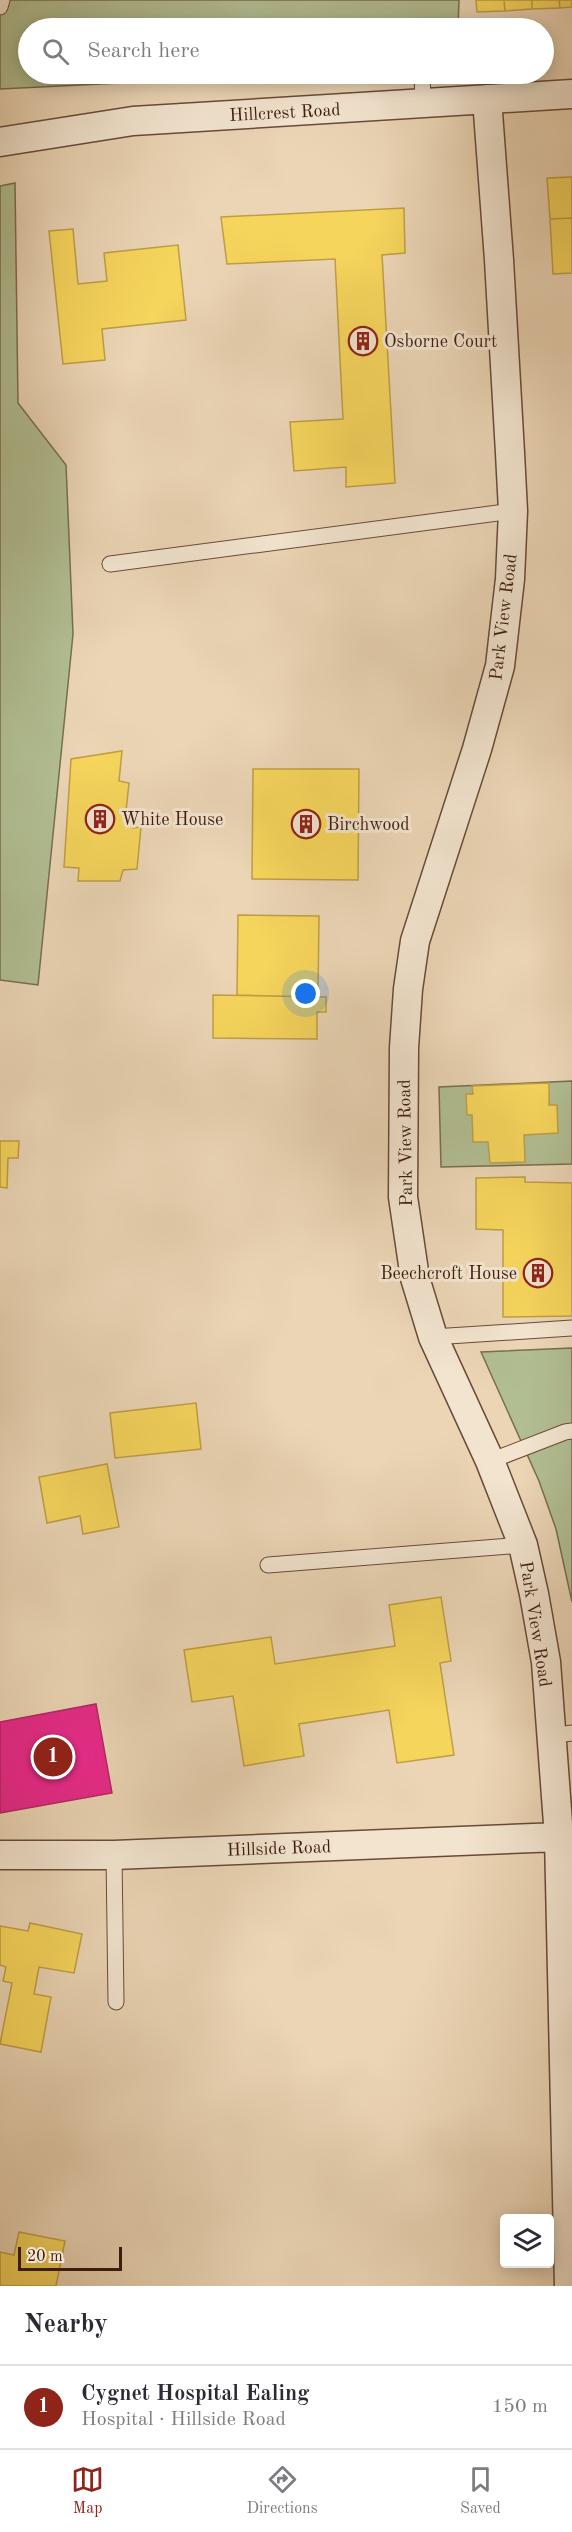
<!DOCTYPE html>
<html lang="en">
<head>
<meta charset="utf-8">
<style>
	:root { --surface:#fff; --page:#f7f7f7; --text:#2b2b33; --muted:#7c7c81; --line:#e1e1e2; --accent:#8f2418 }
	body { margin:0; font-family:"Old Standard TT",serif; background:var(--page); color:var(--text) }
	.controls { position:absolute; right:18px; bottom:18px; display:grid; overflow:hidden; border-radius:6px; box-shadow:0 3px 15px #0003 }
	.controls button { width:54px; height:54px; display:grid; place-items:center; padding:0; border:0; border-bottom:2px solid var(--line); background:var(--surface); color:var(--text); font:30px sans-serif }
	.scale { position:absolute; left:18px; bottom:15px; width:104px; box-sizing:border-box; padding-left:6px; border:3px solid #3e1d0f; border-top:0; font-size:16px; line-height:21px; white-space:nowrap; color:#3e1d0f; -webkit-text-stroke:4px #f2e4cf; paint-order:stroke }
	.you { position:absolute; left:306px; top:994px; width:21px; height:21px; margin:-15px; border:4px solid #fff; border-radius:50%; background:#1a73e8; box-shadow:0 0 0 9px #1a73e833 }
	.badge { display:grid; place-items:center; width:39px; height:39px; border-radius:50%; background:var(--accent); color:#fff; font-size:20px; font-weight:700 }
	.pin { position:absolute; translate:-50% -50%; border:3px solid #fff; box-shadow:0 2px 6px #0006 }
	.list { margin:0; padding:0; list-style:none }
	h2 { display:flex; justify-content:space-between; align-items:center; height:78px; margin:0; padding:0 24px; font-size:26px }
	h2 small { font-size:20px; font-weight:400; color:var(--muted) }
	.list li { display:grid; grid-template-columns:39px 1fr auto; gap:18px; align-items:center; box-sizing:border-box; height:84px; padding:0 24px; border-top:2px solid var(--line) }
	.list b { display:block; font-size:22px; white-space:nowrap }
	.list p { margin:0; font-size:20px; white-space:nowrap; color:var(--muted) }
	.list em { font-size:20px; font-style:normal; color:var(--muted) }
	.icon { flex:none; width:33px; height:33px; fill:none; stroke:currentColor; stroke-width:2; stroke-linecap:round; stroke-linejoin:round }
	.map { position:relative; flex:none; width:572px; height:2286px; overflow:hidden }
	.search { position:absolute; background:var(--surface); box-shadow:0 3px 15px #0003; left:18px; right:18px; top:18px; height:66px; display:flex; align-items:center; gap:15px; box-sizing:border-box; padding:0 21px; border-radius:33px; color:var(--muted); font-size:22px }
	.sheet { height:162px; background:var(--surface) }
	nav { display:flex; justify-content:space-around; align-items:center; box-sizing:border-box; height:84px; border-top:2px solid var(--line); background:var(--surface); font-size:16px; color:var(--muted) }
	nav a { display:grid; justify-items:center; gap:3px }
	nav .on { color:var(--accent) }
	.map>svg:first-child { display:block }
</style>
</head>
<body>
<div class="map">
<svg width="572" height="2286" viewBox="0 0 572 2286">
	<rect width="100%" height="100%" fill="#ebd5b5"/>
	<filter id="stains"><feTurbulence type="fractalNoise" baseFrequency=".00333" numOctaves="4"/><feColorMatrix values="0 0 0 0 .2 0 0 0 0 .09 0 0 0 0 .02 0 0 0 .5 -.17"/></filter>
	<radialGradient id="worn" r=".72"><stop offset=".6" stop-color="#630" stop-opacity="0"/><stop offset="1" stop-color="#630" stop-opacity=".3"/></radialGradient>
	<path fill="#b1be92" stroke="#786e50" stroke-width="1.5" d="M 0,0 L 459,0 L 458,28 L 28,28 L 28,74 L 302,74 L 0,89 Z
		M 15,183 L 18,403 L 66,465 L 73,634 L 38,985 L 0,980 L 0,186 Z
		M 572,1081 L 572,1164 L 441,1167 L 439,1087 Z
		M 572,1348 L 572,1602 L 556,1529 L 539,1481 L 481,1352 Z"/>
	<path fill="#f6d55c" stroke="#bf9e45" stroke-width="1.5" d="M 476,0 L 504,0 L 505,11 L 477,12 Z
		M 504,0 L 532,0 L 532,9 L 505,11 Z
		M 532,0 L 559,0 L 560,8 L 532,9 Z
		M 559,0 L 572,0 L 572,7 L 560,8 Z
		M 572,177 L 572,218 L 550,219 L 547,178 Z
		M 404,208 L 405,253 L 382,255 L 395,483 L 346,487 L 346,467 L 294,471 L 290,422 L 343,419 L 335,259 L 227,264 L 221,217 Z
		M 572,218 L 572,273 L 553,274 L 550,219 Z
		M 73,229 L 78,284 L 107,281 L 104,253 L 178,245 L 186,320 L 102,329 L 105,360 L 63,364 L 49,231 Z
		M 122,751 L 119,781 L 129,783 L 126,811 L 134,811 L 133,828 L 141,827 L 137,869 L 123,870 L 120,881 L 78,881 L 79,868 L 64,867 L 71,759 Z
		M 253,769 L 359,769 L 358,880 L 252,879 Z
		M 238,915 L 319,916 L 318,997 L 237,995 Z
		M 213,995 L 326,997 L 326,1012 L 317,1012 L 317,1039 L 213,1038 Z
		M 549,1083 L 549,1105 L 557,1105 L 558,1133 L 524,1135 L 525,1162 L 490,1163 L 488,1142 L 473,1142 L 472,1115 L 467,1115 L 466,1094 L 473,1094 L 472,1086 Z
		M 0,1141 L 19,1141 L 18,1158 L 8,1158 L 7,1188 L 0,1187 Z
		M 525,1177 L 525,1182 L 572,1183 L 572,1316 L 503,1317 L 503,1230 L 476,1229 L 476,1178 Z
		M 196,1403 L 201,1449 L 115,1458 L 110,1413 Z
		M 107,1464 L 119,1527 L 83,1534 L 80,1516 L 47,1523 L 39,1477 Z
		M 441,1597 L 451,1661 L 440,1663 L 454,1755 L 397,1763 L 389,1710 L 299,1724 L 304,1756 L 244,1766 L 233,1696 L 192,1702 L 184,1650 L 271,1637 L 275,1664 L 395,1646 L 389,1605 Z
		M 30,1923 L 82,1934 L 74,1973 L 39,1967 L 34,1994 L 51,1997 L 41,2052 L 0,2044 L 12,1983 L 3,1981 L 6,1967 L 0,1965 L 0,1926 L 28,1931 Z
		M 19,2232 L 65,2241 L 56,2286 L 0,2286 L 0,2252 L 14,2255 Z"/>
	<path fill="#e7298a" stroke="#b42565" stroke-width="1.5" d="M 96,1704 L 112,1793 L 0,1813 L 0,1722 Z"/>
	<g fill="none" stroke-linecap="round" stroke-linejoin="round">
		<g stroke="#694b38" stroke-width="17">
			<path id="service" d="M 0,7 L 2,0
				M 422,74 L 423,103
				M 110,564 L 513,511
				M 433,1337 L 572,1328
				M 490,1461 L 565,1432 L 572,1431
				M 268,1565 L 523,1545
				M 550,1736 L 572,1733
				M 114,1855 L 116,2002"/>
		</g>
		<g stroke="#694b38" stroke-width="31">
			<path id="minor" d="M 487,99 L 499,260 L 510,453 L 513,511 L 510,579 L 500,666 L 477,749 L 415,941 L 408,989 L 404,1048 L 403,1197 L 415,1278 L 433,1337 L 490,1461 L 523,1545 L 534,1594 L 546,1662 L 559,1837 L 569,2286
				M 0,142 L 133,121 L 572,94
				M 0,1855 L 114,1855 L 559,1837"/>
		</g>
		<use href="#service" stroke="#f2e4cf" stroke-width="15"/>
		<use href="#minor" stroke="#f2e4cf" stroke-width="28"/>
	</g>
	<defs>
		<g id="building-ring" transform="scale(1.5)"><circle r="9.5" fill="#f2e4cf" stroke="#8f2418" stroke-width="1.5"/><path d="M-4-6H4V6H1V3H-1V6H-4ZM-2.5-4.3h1.7v1.8h-1.7ZM.8-4.3h1.7v1.8H.8ZM-2.5-1h1.7V.8h-1.7ZM.8-1h1.7V.8H.8Z" fill="#8f2418"/></g>
	</defs>
	<g fill-rule="evenodd">
		<use href="#building-ring" x="363" y="341"/>
		<use href="#building-ring" x="100" y="819"/>
		<use href="#building-ring" x="306" y="824"/>
		<use href="#building-ring" x="538" y="1273"/>
	</g>
	<g text-anchor="middle" stroke-width="6" stroke-linejoin="round" paint-order="stroke">
		<g font-size="18" fill="#3e1d0f" stroke="#f2e4cf">
			<text transform="translate(285 112) rotate(-3)" y="6">Hillcrest Road</text>
			<text transform="translate(503 617) rotate(-83)" y="6">Park View Road</text>
			<text transform="translate(405 1143) rotate(-91)" y="6">Park View Road</text>
			<text transform="translate(536 1624) rotate(81)" y="6">Park View Road</text>
			<text transform="translate(279 1848) rotate(-2)" y="6">Hillside Road</text>
		</g>
		<g font-size="18" fill="#3e1d0f" stroke="#f2e4cf" text-anchor="start">
			<text x="384" y="347">Osborne Court</text>
			<text x="121" y="825">White House</text>
			<text x="327" y="830">Birchwood</text>
			<text x="517" y="1279" text-anchor="end">Beechcroft House</text>
		</g>
	</g>
	<rect width="100%" height="100%" filter="url(#stains)"/>
	<rect width="100%" height="100%" fill="url(#worn)"/>
</svg>
<div class="controls">
<button><svg class="icon" aria-label="layers" viewBox="0 0 24 24"><path d="M12 4l9 5-9 5-9-5zM3 14l9 5 9-5"/></svg></button>
</div>
<div class="scale">20 m</div>
<div class="you"></div>
<div class="pin badge" style="left:53px;top:1757px">1</div>
<div class="search"><svg class="icon" aria-label="search" viewBox="0 0 24 24"><circle cx="10" cy="10" r="6"/><path d="M15 15l6 6"/></svg>Search here</div>
</div>
<section class="sheet">
<h2>Nearby<small></small></h2>
<ul class="list">
<li><span class="badge">1</span><div><b>Cygnet Hospital Ealing</b><p>Hospital · Hillside Road</p></div><em>150 m</em></li>
</ul>
</section>
<nav>
<a class="on"><svg class="icon" aria-label="map" viewBox="0 0 24 24"><path d="M3 6l6-2 6 2 6-2v14l-6 2-6-2-6 2zM9 4v14M15 6v14"/></svg>Map</a>
<a><svg class="icon" aria-label="directions" viewBox="0 0 24 24"><path d="M12 3l9 9-9 9-9-9zM9 14v-3h6M13 9l2 2-2 2"/></svg>Directions</a>
<a><svg class="icon" aria-label="saved" viewBox="0 0 24 24"><path d="M7 4h10v16l-5-4-5 4z"/></svg>Saved</a>
</nav>
</body>
</html>
